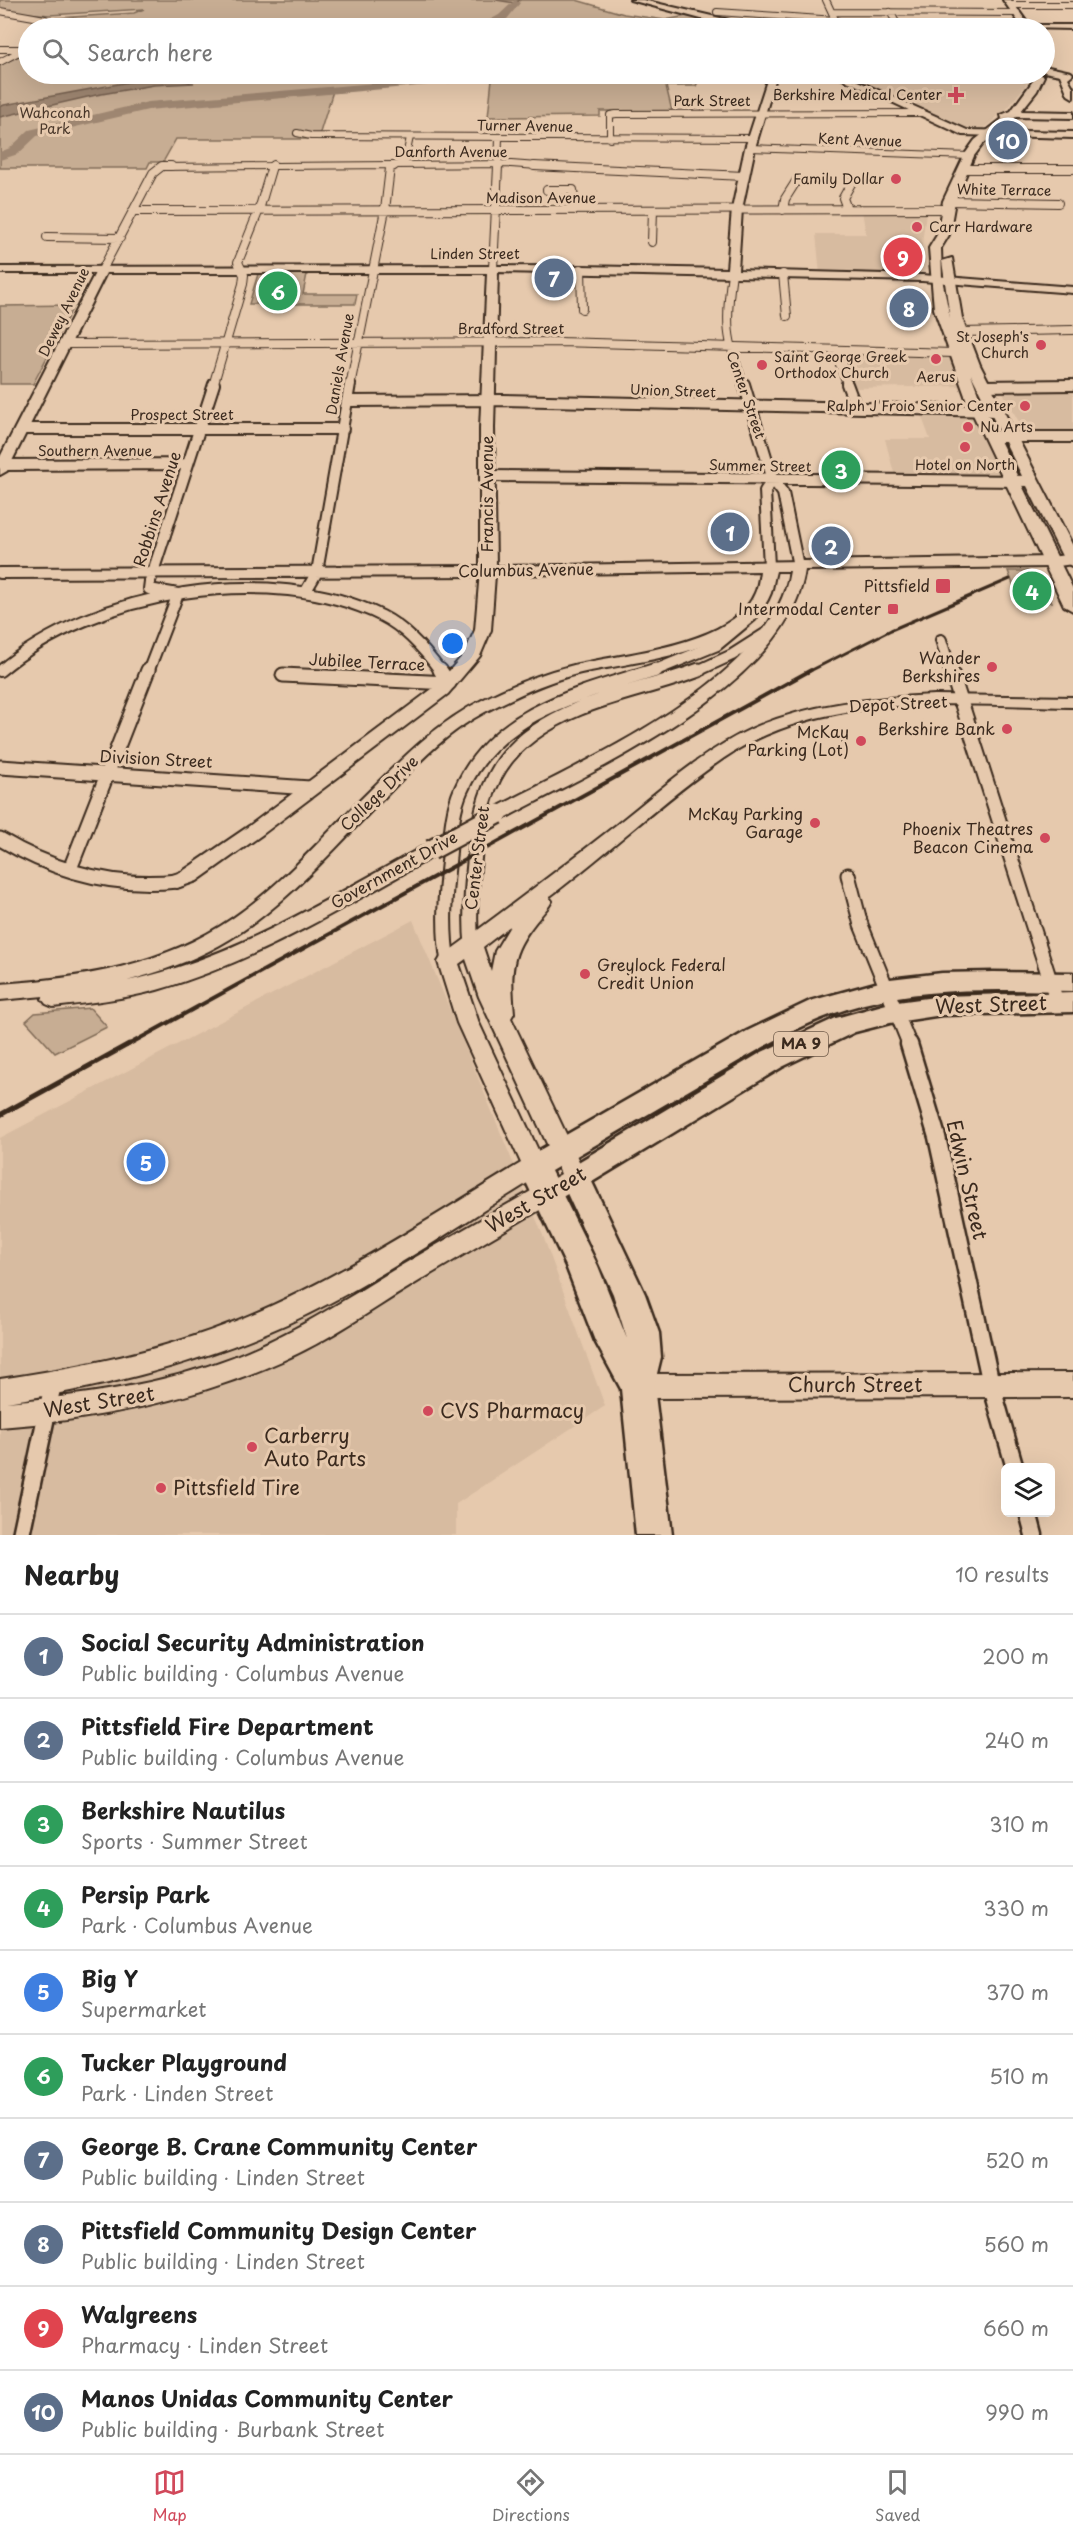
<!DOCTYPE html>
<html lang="en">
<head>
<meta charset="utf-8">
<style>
	:root { --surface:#fff; --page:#f2f2f2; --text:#222; --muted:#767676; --line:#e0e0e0; --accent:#d1495b }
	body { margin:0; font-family:"Playpen Sans",sans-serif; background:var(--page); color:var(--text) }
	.controls { position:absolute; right:18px; bottom:18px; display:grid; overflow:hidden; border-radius:9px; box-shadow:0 6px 24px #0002 }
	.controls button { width:54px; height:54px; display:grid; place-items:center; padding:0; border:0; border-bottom:2px solid var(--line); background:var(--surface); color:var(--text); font:30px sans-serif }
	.you { position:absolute; left:453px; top:644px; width:21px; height:21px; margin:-15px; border:4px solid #fff; border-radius:50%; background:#1a73e8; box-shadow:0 0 0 9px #1a73e833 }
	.badge { display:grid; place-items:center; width:39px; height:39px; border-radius:50%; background:var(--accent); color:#fff; font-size:20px; font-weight:700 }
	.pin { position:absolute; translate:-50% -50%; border:3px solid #fff; box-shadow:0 2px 6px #0006 }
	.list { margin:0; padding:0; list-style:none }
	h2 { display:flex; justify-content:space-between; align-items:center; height:78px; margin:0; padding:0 24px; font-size:26px }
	h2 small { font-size:20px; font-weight:400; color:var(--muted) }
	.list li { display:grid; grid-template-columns:39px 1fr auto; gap:18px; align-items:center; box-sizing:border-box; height:84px; padding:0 24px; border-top:2px solid var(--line) }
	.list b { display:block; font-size:22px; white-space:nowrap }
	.list p { margin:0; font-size:20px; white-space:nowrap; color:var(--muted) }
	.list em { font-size:20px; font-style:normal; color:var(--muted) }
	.icon { flex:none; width:33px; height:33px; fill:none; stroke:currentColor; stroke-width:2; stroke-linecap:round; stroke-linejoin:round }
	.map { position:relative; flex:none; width:1073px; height:1535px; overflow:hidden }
	.search { position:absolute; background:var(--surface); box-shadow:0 6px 24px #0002; left:18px; right:18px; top:18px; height:66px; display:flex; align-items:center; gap:15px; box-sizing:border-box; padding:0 21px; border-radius:33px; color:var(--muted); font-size:22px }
	.sheet { height:918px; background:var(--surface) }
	nav { display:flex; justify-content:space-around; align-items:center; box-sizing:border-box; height:84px; border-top:2px solid var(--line); background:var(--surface); font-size:16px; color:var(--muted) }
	nav a { display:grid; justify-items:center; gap:3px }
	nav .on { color:var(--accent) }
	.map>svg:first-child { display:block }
</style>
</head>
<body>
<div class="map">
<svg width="1073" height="1535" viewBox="0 0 1073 1535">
	<rect width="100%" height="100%" fill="#e6c9ad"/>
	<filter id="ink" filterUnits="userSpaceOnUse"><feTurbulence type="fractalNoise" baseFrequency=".0167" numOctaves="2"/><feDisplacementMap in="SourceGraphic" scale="12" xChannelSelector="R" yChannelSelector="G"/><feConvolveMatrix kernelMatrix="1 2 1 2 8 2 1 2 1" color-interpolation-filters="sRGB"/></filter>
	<g filter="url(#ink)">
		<path fill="#d7bba0" d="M 846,74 L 1028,74 L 1027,83 L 1008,108 L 980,131 L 971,131 Z
			M 862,211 L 926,212 L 918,275 L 820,274 L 816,234 L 866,234 Z
			M 840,353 L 951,355 L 964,386 L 852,388 Z
			M 1000,387 L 1073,387 L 1073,435 L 1026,435 Z
			M 920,412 L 973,414 L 1003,478 L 895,477 L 885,439 L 930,439 Z
			M 413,920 L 542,1233 L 605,1406 L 456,1504 L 456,1535 L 0,1535 L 0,1138 Z"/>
		<path fill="#c7ad93" stroke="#816c58" stroke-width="1.5" d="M 0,0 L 576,0 L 624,14 L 665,20 L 686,16 L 702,19 L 727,28 L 48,28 L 56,18 L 134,13 L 144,9 L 50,15 L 0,11 Z
			M 28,52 L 28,74 L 702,74 L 696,86 L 666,86 L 672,111 L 600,111 L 600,116 L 488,117 L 492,79 L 333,91 L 318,139 L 176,139 L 163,162 L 150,162 L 147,168 L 0,168 L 0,65 Z
			M 258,274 L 307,274 L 303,294 L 357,294 L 355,304 L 249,304 Z
			M 74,305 L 33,384 L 0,384 L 0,306 Z
			M 1008,571 L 1027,571 L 1038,575 L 1052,602 L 1020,602 Z
			M 90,1008 L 107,1027 L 55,1053 L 26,1021 L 35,1013 Z"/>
		<path fill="#9e8671" stroke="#766150" stroke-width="1.5" d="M 156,77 L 173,78 L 194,83 L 154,85 L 96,95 L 0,117 L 0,107 L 4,105 Z"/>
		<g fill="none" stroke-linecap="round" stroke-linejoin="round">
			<path stroke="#766150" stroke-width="1.5" d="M 496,0 L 515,3 L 520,0"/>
			<path fill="#9e8671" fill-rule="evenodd" d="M 515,0 L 520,3 L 507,19 L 495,25 L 495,28 L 485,28 L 486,22 L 499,15 Z
				M 484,74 L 523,74 L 517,77 L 148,110 L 37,136 L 18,154 L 0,160 L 0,152 L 10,148 L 29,130 L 148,102 Z"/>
			<g stroke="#3b2a1e" stroke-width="8">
				<path id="street-far4" d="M 826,0 L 839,28
					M 1011,5 L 1073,5
					M 0,11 L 45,19
					M 717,12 L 836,20
					M 833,12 L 1017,13
					M 853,28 L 892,25 L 896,22 L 890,12
					M 0,49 L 26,49
					M 0,62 L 28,47
					M 297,133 L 311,136 L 753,138
					M 610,139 L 610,115 L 616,114 L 922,113
					M 750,148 L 969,156
					M 160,167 L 511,164 L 551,167
					M 272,167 L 273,164
					M 391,167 L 405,161 L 410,137
					M 498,167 L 499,138"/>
			</g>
			<g stroke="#3b2a1e" stroke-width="10">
				<path id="street-far3" d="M 534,166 L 744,176
					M 964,169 L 1073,169
					M 547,190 L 573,190 L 575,210
					M 949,201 L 1058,203
					M 847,209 L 843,198 L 853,180
					M 783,210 L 785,199 L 797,180
					M 133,211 L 948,209
					M 47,237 L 120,238
					M 652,242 L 653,210
					M 493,269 L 498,166
					M 581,269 L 582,309
					M 102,270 L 153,173 L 162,166 L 171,166
					M 732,273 C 725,322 726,339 744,386
					M 783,274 L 787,316
					M 961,332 L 1073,330
					M 67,344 L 559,342 L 954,353
					M 835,351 L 848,386
					M 213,386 L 243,284 L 244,275 L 238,262 L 259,210 L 272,166
					M 350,386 L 385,210 L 390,168 L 394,166
					M 1009,386 L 1073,385"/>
			</g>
			<g stroke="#3b2a1e" stroke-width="14">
				<path id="street-far2" d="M 744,384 L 773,480 L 783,493 L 798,566
					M 847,384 L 856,408
					M 983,386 L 1073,385
					M 349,401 L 503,400 L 996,411
					M 22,429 L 343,429
					M 992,437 L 1073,437
					M 3,465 L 187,464
					M 488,476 L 1032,481
					M 769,566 L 765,491 L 773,480
					M 0,573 L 488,571
					M 306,591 L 317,572 L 350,384
					M 941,640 L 951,672
					M 0,671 C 94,591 270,561 382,616 C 406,628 425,650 441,672
					M 148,672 L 178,594 L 149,589 L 150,581 L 214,384
					M 651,672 L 717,645 L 752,616
					M 695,672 L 732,655 L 765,634"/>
			</g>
			<g stroke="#3b2a1e" stroke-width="17">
				<path id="street-far1" d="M 440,670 L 449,683
					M 951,670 L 1057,1002
					M 283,675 L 449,683
					M 0,767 L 310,788
					M 0,839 C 54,871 114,888 177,881
					M 70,869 L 148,670
					M 848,875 L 861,925 L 910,1046
					M 472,945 C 469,918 471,891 474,863 C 481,783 501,741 578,709 C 617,693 660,685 699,670
					M 448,962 C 442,927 445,893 449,857 C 451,835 452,810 461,790 C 495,712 582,693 656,670"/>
			</g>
			<g stroke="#3b2a1e" stroke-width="21">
				<path id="street" d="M 909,1044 L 937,1137 L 991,1384 L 1015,1468
					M 1028,1512 L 1034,1535
					M 21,1535 L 53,1384"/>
			</g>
			<g stroke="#3b2a1e" stroke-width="4">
				<path id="secondary" d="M 630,0 L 643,0 L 729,20 L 744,28 L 735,28 Z
					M 1026,25 L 1073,25 L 1073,29 L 1023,28 Z
					M 769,74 L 777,74 L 755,148 L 742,209 L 738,270 L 922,275 L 1073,287 L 1073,293 L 922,281 L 498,272 L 494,428 L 496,566 L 1051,557 L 1073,554 L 1073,564 L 1051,567 L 805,570 C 788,686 598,768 505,818 L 491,818 L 489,814 L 491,810 C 582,762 772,681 790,571 L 776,571 C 774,578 773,586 771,593 C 748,654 631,661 577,674 C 545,682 514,697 485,712 C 445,733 415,766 385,797 C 333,849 284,909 220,945 C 190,962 159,972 127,981 C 234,958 329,898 424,846 L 438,846 L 441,850 L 438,854 C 347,905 258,961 157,990 C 123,999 88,1003 53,1007 L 46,1004 L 42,999 L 44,996 L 0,1000 L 0,984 C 83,978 163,966 233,918 C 278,887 315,846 353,807 C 393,768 431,726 482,700 C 510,686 539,674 570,666 C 620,653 732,647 755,593 C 758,587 759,578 760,571 L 495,575 L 491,630 L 480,656 L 448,694 L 263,834 L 197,881 L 177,888 L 170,886 L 167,881 L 170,876 L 183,871 L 249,826 L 436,686 L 464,654 L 475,630 L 480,571 L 480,428 L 487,273 L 106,273 L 7,471 L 0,475 L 0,457 L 95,273 L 0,273 L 0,267 L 581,266 L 727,269 L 732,209 L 745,148 Z
					M 832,74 L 842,74 L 967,130 L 1073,132 L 1073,138 L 962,135 Z
					M 935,695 L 1073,697 L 1073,707 C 959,705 824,690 724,758 C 664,799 608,853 549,897 L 552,901 L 549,906 C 514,947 509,958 514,1013 L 511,1018 L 587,1178 L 583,1185 C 526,1218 468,1251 411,1286 C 368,1312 328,1341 282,1361 C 192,1401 98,1420 0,1427 L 0,1379 C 81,1367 162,1351 238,1320 C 338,1280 428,1219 521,1163 L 457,1023 L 438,962 L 441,957 C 500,914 558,870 616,825 C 659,791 702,751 753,728 C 810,703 873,698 935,695 ZM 510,926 L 495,951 L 491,971 L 483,947 ZM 466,959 L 479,997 L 561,1174 C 505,1206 448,1238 392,1271 C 340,1303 290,1335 233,1357 C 160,1385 83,1396 6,1402 C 103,1388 197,1364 287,1324 C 377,1283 458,1225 542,1174 L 546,1167 L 479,1023 L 459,964 Z
					M 1073,1373 L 1073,1397 L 637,1398 L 628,1395 L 624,1386 L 628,1377 L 637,1374 Z"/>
			</g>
			<g stroke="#3b2a1e" stroke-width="4">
				<path id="primary" d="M 1003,0 L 1011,0 L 1031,28 L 1023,28 Z
					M 1044,66 L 1071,72 L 1073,74 L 1068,78 L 1073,87 L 1073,98 L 1068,95 L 1060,75 L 1044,72 Z
					M 1038,74 L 1044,76 L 1037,91 L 1021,111 L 1073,112 L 1073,118 L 1016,117 L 983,144 L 974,156 L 955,201 L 949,235 L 941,248 L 942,279 L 950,318 L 942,261 L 952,258 L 962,318 L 980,365 L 1073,546 L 1073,567 L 1065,562 L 971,374 L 982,404 L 1073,589 L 1073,611 L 1064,606 L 968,404 L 934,309 L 929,248 L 937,235 L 943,201 L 965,154 L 975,140 L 1002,119 L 1001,115 L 1011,111 Z"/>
			</g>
			<g stroke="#3b2a1e" stroke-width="5">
				<path id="highway" d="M 994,972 L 1073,973 L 1073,991 C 1003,990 932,986 864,1004 C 808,1018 758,1050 708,1079 C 656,1110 603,1140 551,1171 L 598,1266 L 627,1339 L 613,1294 L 560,1178 L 565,1170 L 762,1052 L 836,1018 L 890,1003 L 942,996 L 1073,992 L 1073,1012 L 942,1015 L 890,1023 L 855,1032 L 782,1067 L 592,1182 L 645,1294 L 659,1333 L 661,1357 L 654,1386 L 672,1535 L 636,1535 L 621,1389 L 595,1341 L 566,1266 L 519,1167 L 524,1159 L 747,1031 L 810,1001 L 890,979 L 942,973 Z"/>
			</g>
			<use href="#street-far4" stroke="#e6c9ad" stroke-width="6"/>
			<use href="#street-far3" stroke="#e6c9ad" stroke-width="8"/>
			<use href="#street-far2" stroke="#e6c9ad" stroke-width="10"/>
			<use href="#street-far1" stroke="#e6c9ad" stroke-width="13"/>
			<use href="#street" stroke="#e6c9ad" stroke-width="16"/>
			<use href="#secondary" fill="#e6c9ad" fill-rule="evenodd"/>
			<use href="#primary" fill="#e6c9ad" fill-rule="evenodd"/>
			<use href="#highway" fill="#e6c9ad" fill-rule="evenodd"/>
			<path stroke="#3b2a1e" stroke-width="3" d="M 808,672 L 891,630 L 1010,579"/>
			<path stroke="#3b2a1e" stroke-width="4" d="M 126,1046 L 811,670"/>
			<path stroke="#3b2a1e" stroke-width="5" d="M 0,1115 L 129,1044"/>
			<g stroke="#3b2a1e" stroke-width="23" stroke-linecap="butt">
				<path id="secondary-bridge" d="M 431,850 L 498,814"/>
			</g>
			<use href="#secondary-bridge" stroke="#e6c9ad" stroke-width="19"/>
		</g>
	</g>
	<g fill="#d1495b" stroke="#e6c9ad" stroke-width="2">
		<path d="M953 86h6v6h6v6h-6v6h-6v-6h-6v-6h6z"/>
		<circle cx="896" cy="179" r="6"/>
		<circle cx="917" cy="227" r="6"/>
		<circle cx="1041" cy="345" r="6"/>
		<circle cx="936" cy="359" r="6"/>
		<circle cx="762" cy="365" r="6"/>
		<circle cx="1025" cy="406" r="6"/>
		<circle cx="968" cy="427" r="6"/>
		<circle cx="965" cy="447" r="6"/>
		<rect x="935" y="578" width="16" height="16" rx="3"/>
		<rect x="887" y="603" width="12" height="12" rx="3"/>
		<circle cx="992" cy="667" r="6"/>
		<circle cx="1007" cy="729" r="6"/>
		<circle cx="861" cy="741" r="6"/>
		<circle cx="815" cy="823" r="6"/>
		<circle cx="1045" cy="838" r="6"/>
		<circle cx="585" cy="974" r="6"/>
		<circle cx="428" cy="1411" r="6"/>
		<circle cx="252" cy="1447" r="6"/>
		<circle cx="161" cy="1488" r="6"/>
	</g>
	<g text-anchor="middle" stroke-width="6" stroke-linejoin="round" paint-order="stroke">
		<g font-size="14" fill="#3b2a1e" stroke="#e6c9ad" text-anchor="end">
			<text x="942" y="100">Berkshire Medical Center</text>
			<text x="884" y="184">Family Dollar</text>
			<text x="929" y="232" text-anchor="start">Carr Hardware</text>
			<text x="1029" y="342">St Joseph's<tspan x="1029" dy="16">Church</tspan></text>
			<text x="774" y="362" text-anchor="start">Saint George Greek<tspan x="774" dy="16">Orthodox Church</tspan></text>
			<text x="936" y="382" text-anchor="middle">Aerus</text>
			<text x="1013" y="411">Ralph J Froio Senior Center</text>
			<text x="980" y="432" text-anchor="start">Nu Arts</text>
			<text x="965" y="470" text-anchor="middle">Hotel on North</text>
		</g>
		<g font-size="14" fill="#3b2a1e" stroke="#e6c9ad">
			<text x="712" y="106">Park Street</text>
			<text transform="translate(525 126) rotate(1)" y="5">Turner Avenue</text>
			<text transform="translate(860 140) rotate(2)" y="5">Kent Avenue</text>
			<text x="451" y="157">Danforth Avenue</text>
			<text transform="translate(1004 190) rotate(1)" y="5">White Terrace</text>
			<text x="541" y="203">Madison Avenue</text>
			<text x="475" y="259">Linden Street</text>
			<text transform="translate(64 312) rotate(-64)" y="5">Dewey Avenue</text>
			<text x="511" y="334">Bradford Street</text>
			<text transform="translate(340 364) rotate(-80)" y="5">Daniels Avenue</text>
			<text transform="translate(673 391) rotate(2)" y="5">Union Street</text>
			<text transform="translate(746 395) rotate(71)" y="5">Center Street</text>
			<text x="182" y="420">Prospect Street</text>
			<text x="95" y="456">Southern Avenue</text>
			<text transform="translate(760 466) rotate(1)" y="5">Summer Street</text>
		</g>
		<g font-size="14" fill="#49372a" stroke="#e6c9ad">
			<text x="55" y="118">Wahconah<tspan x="55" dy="16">Park</tspan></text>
		</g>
		<rect fill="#e6c9ad" stroke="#6e5a49" stroke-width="1.5" x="774" y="1032" width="54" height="24" rx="4.5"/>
		<g font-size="15" font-weight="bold" fill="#3b2a1e">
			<text x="801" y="1049">MA 9</text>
		</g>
		<g font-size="16" fill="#3b2a1e" stroke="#e6c9ad">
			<text transform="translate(487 494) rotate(-90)" y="6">Francis Avenue</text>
			<text transform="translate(157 509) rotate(-72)" y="6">Robbins Avenue</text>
			<text transform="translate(526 570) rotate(-1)" y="6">Columbus Avenue</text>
			<text transform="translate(367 662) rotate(3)" y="6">Jubilee Terrace</text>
			<text transform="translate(898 704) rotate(-3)" y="6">Depot Street</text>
			<text transform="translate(156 759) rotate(3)" y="6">Division Street</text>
			<text transform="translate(379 793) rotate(-44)" y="6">College Drive</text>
			<text transform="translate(477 858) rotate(-83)" y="6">Center Street</text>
			<text transform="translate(394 870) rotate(-29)" y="6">Government Drive</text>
		</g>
		<g font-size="16" fill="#3b2a1e" stroke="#e6c9ad" text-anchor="end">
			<text x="930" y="592">Pittsfield</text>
			<text x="881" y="615">Intermodal Center</text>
			<text x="980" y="664">Wander<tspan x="980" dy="18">Berkshires</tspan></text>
			<text x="995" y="735">Berkshire Bank</text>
			<text x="849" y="738">McKay<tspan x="849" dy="18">Parking (Lot)</tspan></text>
			<text x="803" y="820">McKay Parking<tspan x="803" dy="18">Garage</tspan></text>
			<text x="1033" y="835">Phoenix Theatres<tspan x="1033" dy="18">Beacon Cinema</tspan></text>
			<text x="597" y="971" text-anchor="start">Greylock Federal<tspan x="597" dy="18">Credit Union</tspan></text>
		</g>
		<g font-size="20" fill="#3b2a1e" stroke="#e6c9ad">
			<text transform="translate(991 1005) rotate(-2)" y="7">West Street</text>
			<text transform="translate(967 1180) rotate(77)" y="7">Edwin Street</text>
			<text transform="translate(536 1200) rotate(-30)" y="7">West Street</text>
			<text x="855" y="1392">Church Street</text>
			<text transform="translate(99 1402) rotate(-9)" y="7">West Street</text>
		</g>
		<g font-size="20" fill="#3b2a1e" stroke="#e6c9ad" text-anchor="start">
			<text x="440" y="1418">CVS Pharmacy</text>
			<text x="264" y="1443">Carberry<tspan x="264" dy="23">Auto Parts</tspan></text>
			<text x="173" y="1495">Pittsfield Tire</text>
		</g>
	</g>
</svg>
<div class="controls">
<button><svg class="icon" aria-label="layers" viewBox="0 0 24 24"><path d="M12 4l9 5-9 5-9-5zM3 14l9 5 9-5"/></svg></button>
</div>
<div class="you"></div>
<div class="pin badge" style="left:730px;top:532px;background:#5c6f8a">1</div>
<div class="pin badge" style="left:831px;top:546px;background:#5c6f8a">2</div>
<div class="pin badge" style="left:841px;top:470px;background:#2e9e5b">3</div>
<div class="pin badge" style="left:1032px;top:591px;background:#2e9e5b">4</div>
<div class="pin badge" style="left:146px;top:1162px;background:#3f7fe0">5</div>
<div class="pin badge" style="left:278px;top:291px;background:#2e9e5b">6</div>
<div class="pin badge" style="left:554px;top:278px;background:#5c6f8a">7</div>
<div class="pin badge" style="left:909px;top:308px;background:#5c6f8a">8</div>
<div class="pin badge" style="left:903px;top:257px;background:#e0444e">9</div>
<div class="pin badge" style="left:1008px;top:140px;background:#5c6f8a">10</div>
<div class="search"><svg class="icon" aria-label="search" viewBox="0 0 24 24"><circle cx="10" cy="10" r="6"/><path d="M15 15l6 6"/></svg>Search here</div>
</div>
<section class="sheet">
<h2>Nearby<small>10 results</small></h2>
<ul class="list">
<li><span class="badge" style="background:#5c6f8a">1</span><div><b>Social Security Administration</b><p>Public building · Columbus Avenue</p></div><em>200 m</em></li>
<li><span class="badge" style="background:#5c6f8a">2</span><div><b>Pittsfield Fire Department</b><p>Public building · Columbus Avenue</p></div><em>240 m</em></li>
<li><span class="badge" style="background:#2e9e5b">3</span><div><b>Berkshire Nautilus</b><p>Sports · Summer Street</p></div><em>310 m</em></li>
<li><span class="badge" style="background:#2e9e5b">4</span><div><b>Persip Park</b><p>Park · Columbus Avenue</p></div><em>330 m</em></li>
<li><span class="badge" style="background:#3f7fe0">5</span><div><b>Big Y</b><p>Supermarket</p></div><em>370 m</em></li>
<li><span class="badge" style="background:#2e9e5b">6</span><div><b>Tucker Playground</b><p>Park · Linden Street</p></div><em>510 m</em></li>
<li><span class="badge" style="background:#5c6f8a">7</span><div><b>George B. Crane Community Center</b><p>Public building · Linden Street</p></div><em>520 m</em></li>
<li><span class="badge" style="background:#5c6f8a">8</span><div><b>Pittsfield Community Design Center</b><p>Public building · Linden Street</p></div><em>560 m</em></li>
<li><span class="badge" style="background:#e0444e">9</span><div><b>Walgreens</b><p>Pharmacy · Linden Street</p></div><em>660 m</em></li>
<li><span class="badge" style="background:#5c6f8a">10</span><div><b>Manos Unidas Community Center</b><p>Public building · Burbank Street</p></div><em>990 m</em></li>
</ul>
</section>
<nav>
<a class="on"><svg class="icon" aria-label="map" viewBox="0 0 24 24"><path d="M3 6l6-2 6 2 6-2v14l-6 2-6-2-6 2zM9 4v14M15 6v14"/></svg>Map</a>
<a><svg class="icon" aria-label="directions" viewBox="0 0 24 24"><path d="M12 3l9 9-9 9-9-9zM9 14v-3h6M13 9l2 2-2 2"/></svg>Directions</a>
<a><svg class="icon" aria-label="saved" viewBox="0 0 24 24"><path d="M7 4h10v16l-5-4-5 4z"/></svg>Saved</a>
</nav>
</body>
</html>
